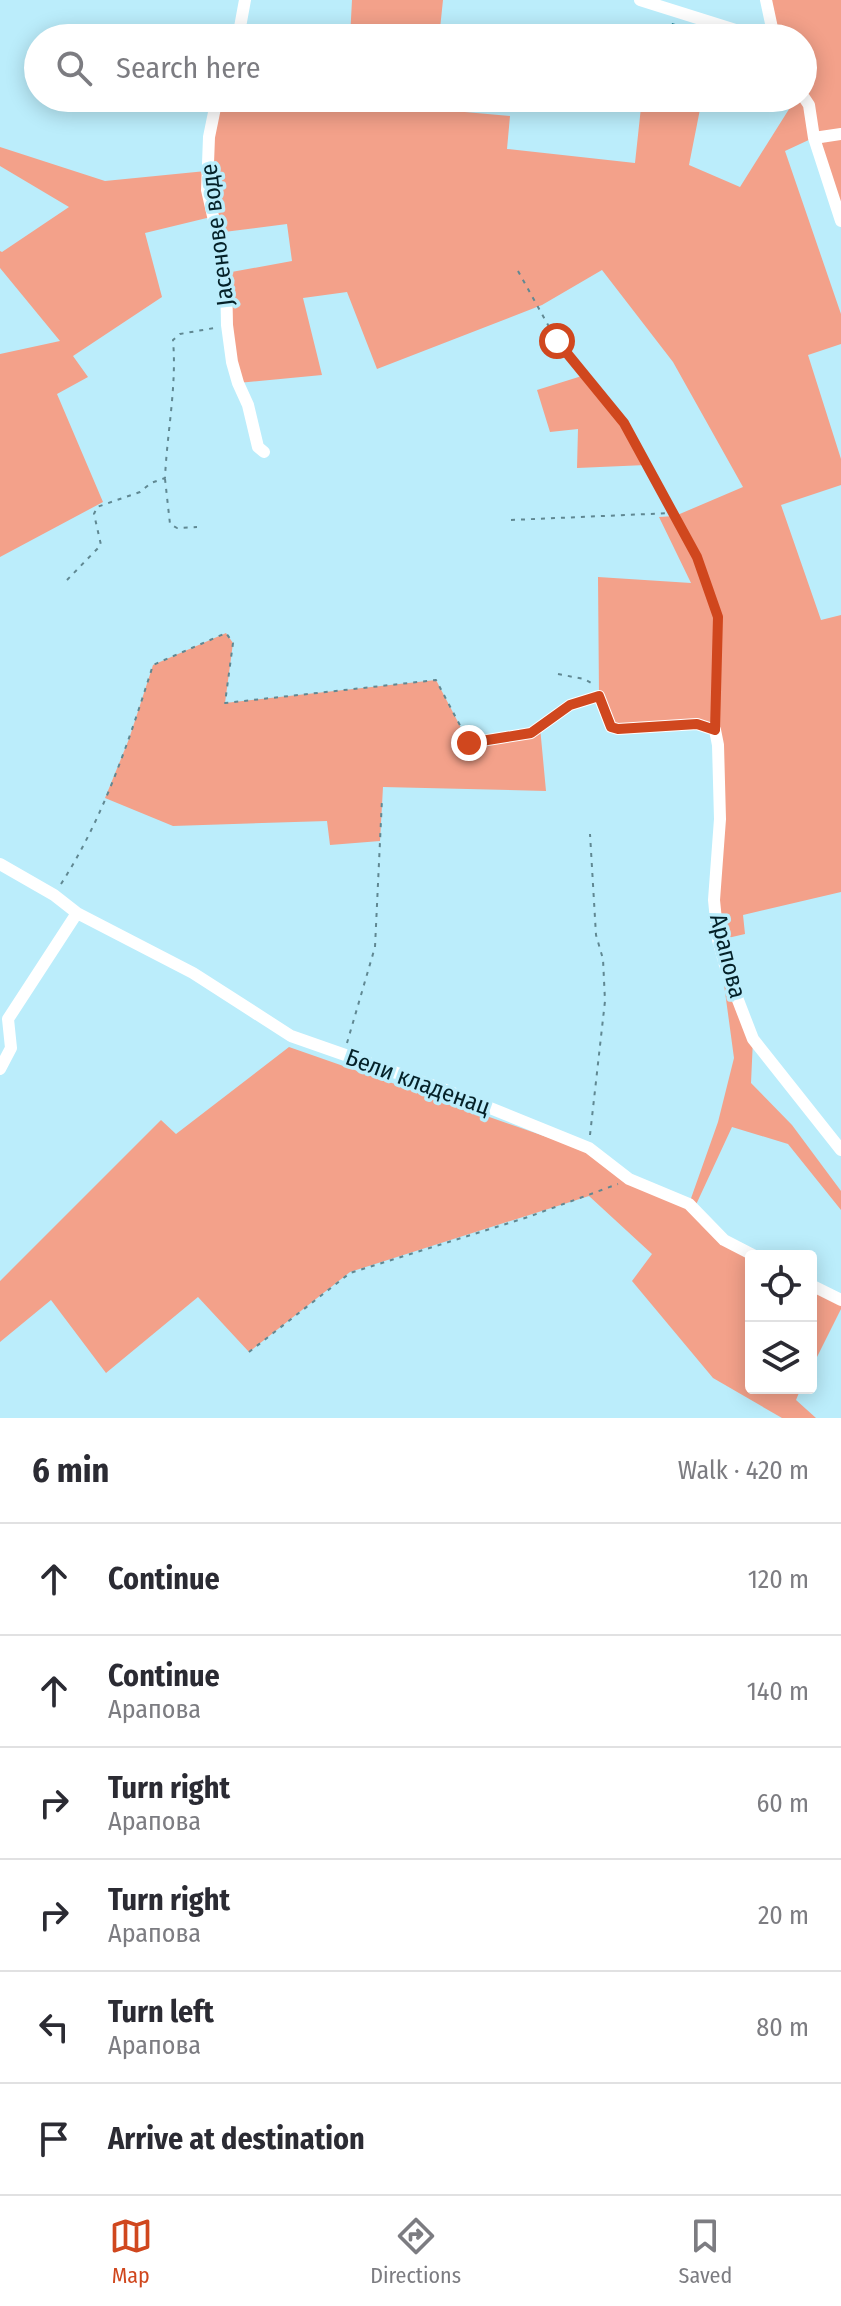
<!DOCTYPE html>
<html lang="en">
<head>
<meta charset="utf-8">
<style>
	:root { --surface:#fff; --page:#f7f7f7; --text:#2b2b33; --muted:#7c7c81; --line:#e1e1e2; --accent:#d0471e }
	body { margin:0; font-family:"Fira Sans Condensed",sans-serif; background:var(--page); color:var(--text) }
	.controls { position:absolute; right:24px; bottom:24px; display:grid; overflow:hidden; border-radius:8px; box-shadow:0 4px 20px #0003 }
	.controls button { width:72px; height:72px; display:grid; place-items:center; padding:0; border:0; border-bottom:2px solid var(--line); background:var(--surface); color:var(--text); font:40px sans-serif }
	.stop { position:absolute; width:24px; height:24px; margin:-18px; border:6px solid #d0471e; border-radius:50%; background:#fff }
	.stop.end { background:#d0471e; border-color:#fff; box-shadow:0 2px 8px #0008 }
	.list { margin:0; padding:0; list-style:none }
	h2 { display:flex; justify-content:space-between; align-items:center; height:104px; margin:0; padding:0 32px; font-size:34px }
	h2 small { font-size:26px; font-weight:400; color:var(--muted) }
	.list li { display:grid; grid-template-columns:52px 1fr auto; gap:24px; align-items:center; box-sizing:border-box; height:112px; padding:0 32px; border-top:2px solid var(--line) }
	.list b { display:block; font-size:30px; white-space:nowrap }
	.list p { margin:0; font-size:26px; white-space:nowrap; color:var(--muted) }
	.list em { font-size:26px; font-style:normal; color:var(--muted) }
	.icon { flex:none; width:44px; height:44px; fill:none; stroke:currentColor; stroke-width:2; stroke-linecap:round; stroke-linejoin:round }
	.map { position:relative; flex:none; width:841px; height:1418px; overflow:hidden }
	.search { position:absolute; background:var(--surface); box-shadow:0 4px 20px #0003; left:24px; right:24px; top:24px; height:88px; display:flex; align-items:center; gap:20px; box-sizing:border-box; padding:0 28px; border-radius:44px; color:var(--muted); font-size:30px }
	.sheet { height:776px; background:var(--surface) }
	nav { display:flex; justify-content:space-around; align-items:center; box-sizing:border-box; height:112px; border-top:2px solid var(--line); background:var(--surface); font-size:22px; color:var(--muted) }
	nav a { display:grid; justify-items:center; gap:4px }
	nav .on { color:var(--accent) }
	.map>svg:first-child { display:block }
</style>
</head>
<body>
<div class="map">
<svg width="841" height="1418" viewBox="0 0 841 1418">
	<rect width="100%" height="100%" fill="#bbedfb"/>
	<path fill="#f3a18a" d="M 352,0 L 443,0 L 439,38 L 350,38 Z
		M 766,0 L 841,0 L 841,221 L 813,138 L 785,151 L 841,314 L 841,344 L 808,355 L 841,459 L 841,485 L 781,505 L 821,620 L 841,615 L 841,892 L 743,915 L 745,934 L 719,940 L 753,1039 L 751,1083 L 792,1125 L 841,1191 L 841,1210 L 788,1144 L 732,1127 L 694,1209 L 751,1256 L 751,1388 L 801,1388 L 796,1400 L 816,1418 L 782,1418 L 713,1378 L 632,1281 L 652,1254 L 589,1196 L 350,1272 L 249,1352 L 198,1297 L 106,1373 L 51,1300 L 0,1342 L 0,1281 L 161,1120 L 176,1134 L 289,1047 L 584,1150 L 689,1204 L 718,1122 L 734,1058 L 718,940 L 715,730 L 618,729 L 599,696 L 598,577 L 691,583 L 659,517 L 675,516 L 743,487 L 673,362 L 602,270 L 542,305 L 377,369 L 347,292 L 303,298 L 322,375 L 238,383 L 226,273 L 292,261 L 287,224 L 216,233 L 211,217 L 145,233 L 162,297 L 73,356 L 88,377 L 57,394 L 103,502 L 0,557 L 0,354 L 60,341 L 0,268 L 0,251 L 2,252 L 69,207 L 0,166 L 0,147 L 105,181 L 206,171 L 217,98 L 273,98 L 346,107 L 347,98 L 431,98 L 431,109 L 510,116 L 507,149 L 635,163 L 642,98 L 702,99 L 689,165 L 740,187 L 796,98 L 803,98 L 803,38 L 768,38 Z
		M 585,375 L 624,423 L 646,465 L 577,468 L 578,429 L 550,432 L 537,390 Z
		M 226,633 L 233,643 L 225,703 L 436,680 L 469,743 L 540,727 L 546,791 L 383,787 L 380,841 L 330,845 L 327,821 L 173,826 L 105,798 L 129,739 L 153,665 Z
		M 811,1285 L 841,1300 L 841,1309 L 811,1369 Z"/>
	<path fill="#147c91" d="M 672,23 L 715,36 L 715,38 L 668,38 Z"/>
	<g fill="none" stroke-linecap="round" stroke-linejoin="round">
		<path stroke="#608892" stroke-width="2" stroke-dasharray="4 6" stroke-linecap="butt" d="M 518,271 L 557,341 L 624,423 L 697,557 L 718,617 L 715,718
			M 165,479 L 170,524 L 177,528 L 197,527
			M 511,520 L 671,513
			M 67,580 L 101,545 L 94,514 L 97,507 L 140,492 L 151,483 L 165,478 C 167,432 177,386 173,340 L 180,334 L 214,328
			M 558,674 L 584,679 L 593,684
			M 61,884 C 104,817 129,741 153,665 L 226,633 L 233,643 L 225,703 L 436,680 L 463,731
			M 347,1043 L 375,947 L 382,799
			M 590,1135 L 605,1001 L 603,959 L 596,935 L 590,834
			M 249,1352 L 350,1273 L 528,1217 L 618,1184"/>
		<path stroke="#fff" stroke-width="12" d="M 640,0 L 761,38
			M 766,0 L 772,28 L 768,38
			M 238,38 L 245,0
			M 803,96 L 809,105 L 814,138 L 841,221
			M 217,98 L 209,137 L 207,190 L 226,273 L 227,325 L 232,362 L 238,383 L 248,405 L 258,447 L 264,452
			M 814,138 L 841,134
			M 469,743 L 531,733 L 570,705 L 599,696 L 611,727 L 618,729 L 697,724 L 715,730 L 718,745 L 720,819 L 714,900 L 718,940 L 726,969 L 753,1039 L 841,1150
			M 0,864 L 54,895 L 77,913 L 193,973 L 291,1036 L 448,1091 L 589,1148 L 629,1179 L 689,1204 L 724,1240 L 755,1256
			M 0,1069 L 11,1048 L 8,1019 L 77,913
			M 811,1285 L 841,1300"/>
	</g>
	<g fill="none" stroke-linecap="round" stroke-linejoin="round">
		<path stroke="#d0471e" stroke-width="10" d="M 469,743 L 531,733 L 570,705 L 599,696 L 611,727 L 618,729 L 697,724 L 715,730 L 718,617 L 697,557 L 624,423 L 557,341"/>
	</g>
	<g text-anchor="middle" stroke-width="7" stroke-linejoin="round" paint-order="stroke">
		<g font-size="24" fill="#042128" stroke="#bbedfb">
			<text transform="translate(217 235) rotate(-97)" y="8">Јасенове воде</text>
			<text transform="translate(728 956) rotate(76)" y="8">Арапова</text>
			<text transform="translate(418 1082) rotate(20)" y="8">Бели кладенац</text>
		</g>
	</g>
</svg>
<div class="controls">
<button><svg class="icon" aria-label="locate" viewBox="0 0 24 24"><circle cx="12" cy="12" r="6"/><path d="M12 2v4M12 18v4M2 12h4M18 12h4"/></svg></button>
<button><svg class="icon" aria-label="layers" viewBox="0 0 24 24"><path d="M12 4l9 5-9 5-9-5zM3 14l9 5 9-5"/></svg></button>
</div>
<div class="stop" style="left:557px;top:341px"></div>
<div class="stop end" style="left:469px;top:743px"></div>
<div class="search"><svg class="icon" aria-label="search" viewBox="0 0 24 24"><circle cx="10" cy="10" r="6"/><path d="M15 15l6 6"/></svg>Search here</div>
</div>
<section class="sheet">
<h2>6 min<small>Walk · 420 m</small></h2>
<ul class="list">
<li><svg class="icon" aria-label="ahead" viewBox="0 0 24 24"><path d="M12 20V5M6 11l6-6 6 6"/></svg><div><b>Continue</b></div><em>120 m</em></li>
<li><svg class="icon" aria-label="ahead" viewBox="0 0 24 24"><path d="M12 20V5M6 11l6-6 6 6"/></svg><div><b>Continue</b><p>Арапова</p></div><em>140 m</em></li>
<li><svg class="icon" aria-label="right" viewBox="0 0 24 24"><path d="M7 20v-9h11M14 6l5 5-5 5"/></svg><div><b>Turn right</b><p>Арапова</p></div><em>60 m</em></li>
<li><svg class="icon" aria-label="right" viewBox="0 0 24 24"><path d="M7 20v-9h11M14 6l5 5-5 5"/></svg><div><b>Turn right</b><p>Арапова</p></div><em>20 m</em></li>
<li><svg class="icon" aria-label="left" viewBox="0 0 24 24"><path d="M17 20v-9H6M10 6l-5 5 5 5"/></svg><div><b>Turn left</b><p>Арапова</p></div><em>80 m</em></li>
<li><svg class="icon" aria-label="arrive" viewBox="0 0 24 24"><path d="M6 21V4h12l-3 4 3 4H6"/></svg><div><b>Arrive at destination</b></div></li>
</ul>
</section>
<nav>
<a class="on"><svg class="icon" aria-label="map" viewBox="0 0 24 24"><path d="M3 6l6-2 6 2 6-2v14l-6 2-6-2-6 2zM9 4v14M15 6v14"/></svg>Map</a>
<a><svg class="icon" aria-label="directions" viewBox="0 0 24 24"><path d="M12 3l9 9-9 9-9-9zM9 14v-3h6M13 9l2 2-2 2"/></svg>Directions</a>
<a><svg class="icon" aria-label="saved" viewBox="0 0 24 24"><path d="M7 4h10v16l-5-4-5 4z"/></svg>Saved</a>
</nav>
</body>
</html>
